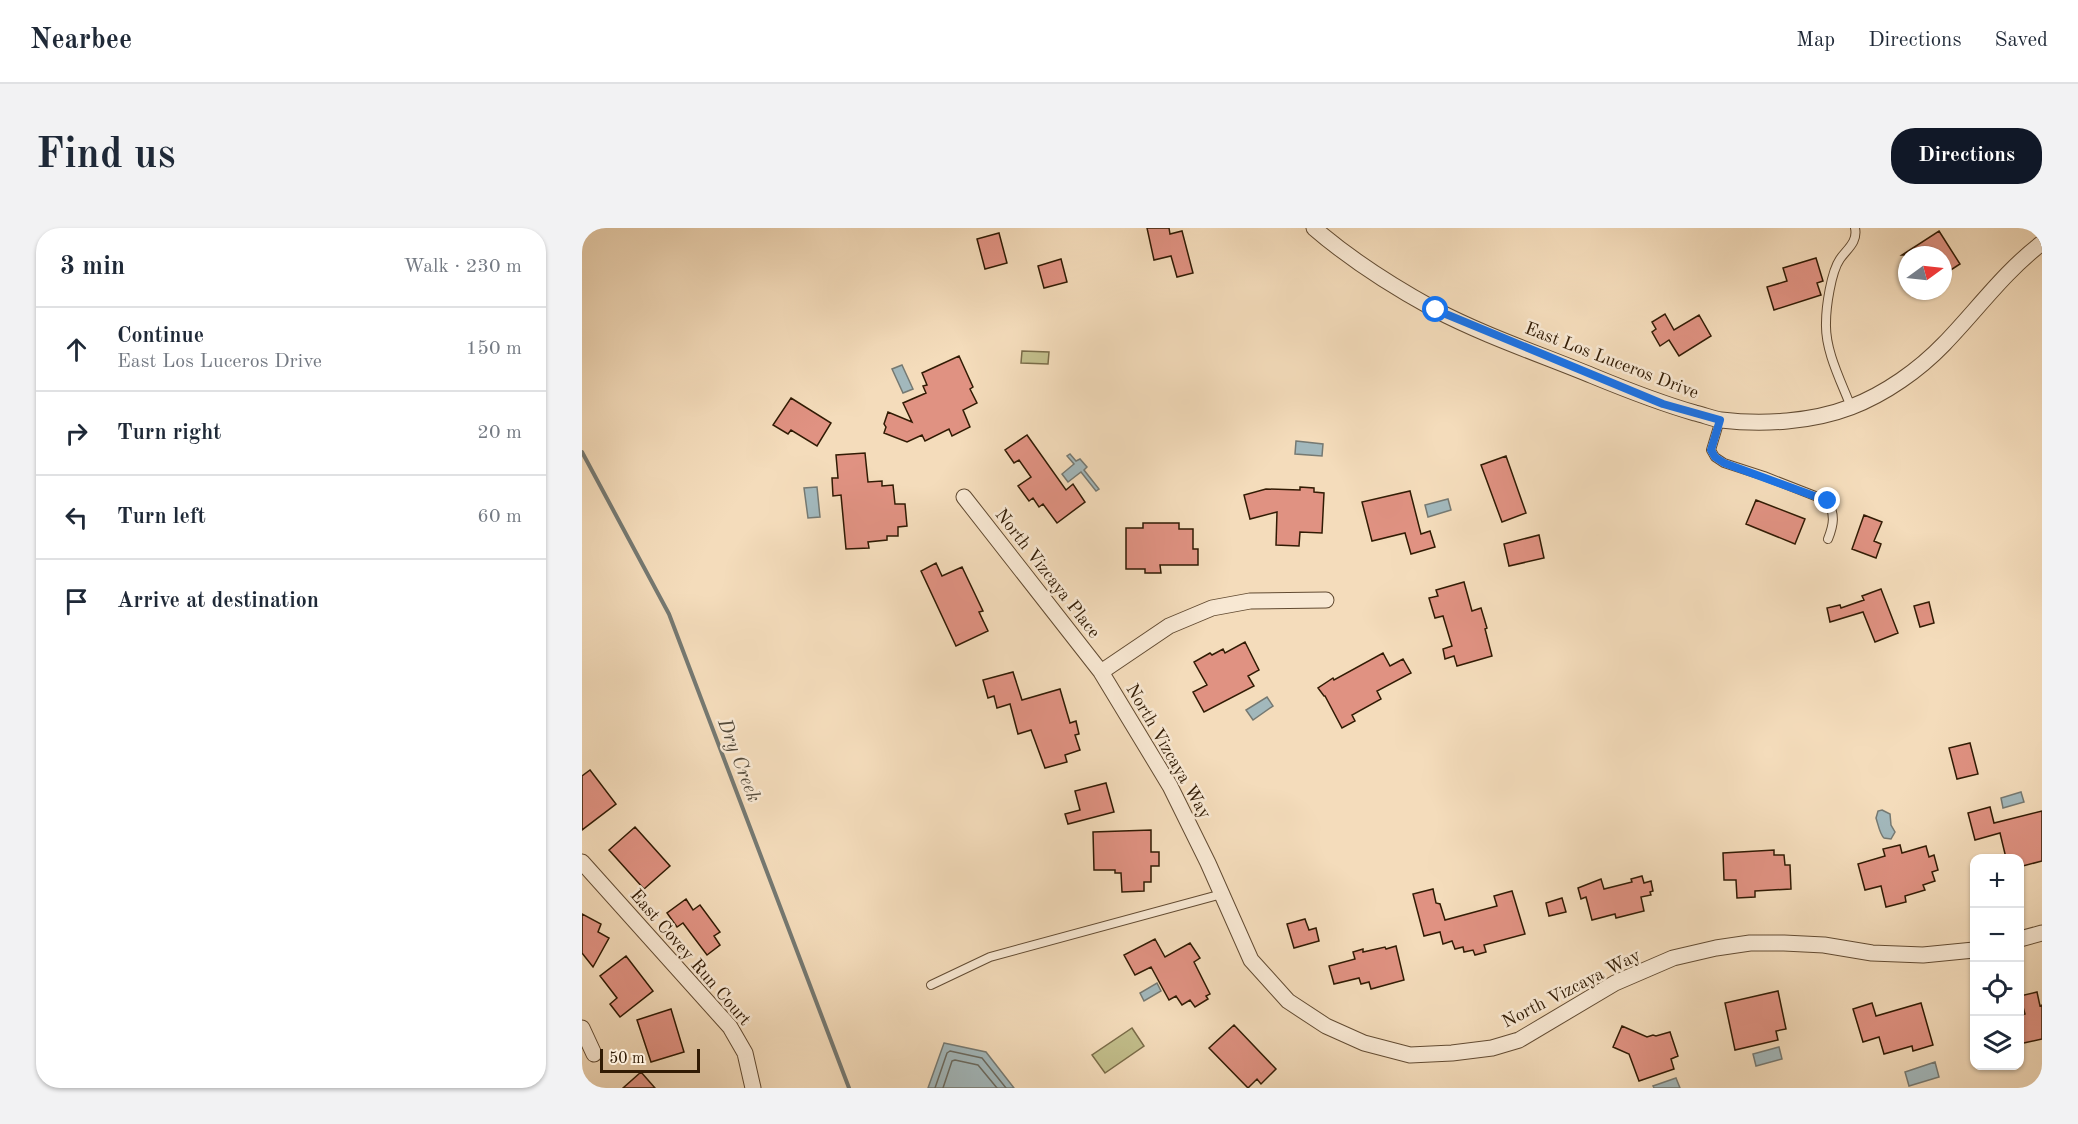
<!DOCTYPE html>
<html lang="en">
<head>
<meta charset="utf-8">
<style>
	:root { --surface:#fff; --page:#f2f2f3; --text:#1f2937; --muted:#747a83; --line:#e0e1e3; --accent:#111827 }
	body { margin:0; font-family:"Old Standard TT",serif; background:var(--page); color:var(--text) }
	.controls { position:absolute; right:18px; bottom:18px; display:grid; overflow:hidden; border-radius:12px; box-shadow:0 2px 4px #0004 }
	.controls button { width:54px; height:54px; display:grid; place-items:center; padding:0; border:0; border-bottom:2px solid var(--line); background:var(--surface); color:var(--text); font:30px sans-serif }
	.compass { position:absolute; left:1316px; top:18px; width:54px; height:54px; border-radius:50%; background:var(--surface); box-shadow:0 2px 4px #0004; rotate:75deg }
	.scale { position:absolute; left:18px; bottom:15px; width:100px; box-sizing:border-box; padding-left:6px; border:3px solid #311b04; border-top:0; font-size:16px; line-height:21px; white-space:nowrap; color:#311b04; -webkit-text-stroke:4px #f8e8d3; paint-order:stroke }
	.stop { position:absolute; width:18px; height:18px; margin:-14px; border:4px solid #1a73e8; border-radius:50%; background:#fff }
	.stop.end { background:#1a73e8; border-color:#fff; box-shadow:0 2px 6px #0008 }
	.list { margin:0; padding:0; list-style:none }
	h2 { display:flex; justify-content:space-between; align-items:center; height:78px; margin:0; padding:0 24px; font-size:26px }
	h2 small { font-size:20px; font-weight:400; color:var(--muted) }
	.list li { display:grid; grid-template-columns:39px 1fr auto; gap:18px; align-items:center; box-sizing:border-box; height:84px; padding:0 24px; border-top:2px solid var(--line) }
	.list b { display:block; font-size:22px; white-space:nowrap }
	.list p { margin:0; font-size:20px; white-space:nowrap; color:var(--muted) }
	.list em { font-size:20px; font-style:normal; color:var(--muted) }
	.icon { flex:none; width:33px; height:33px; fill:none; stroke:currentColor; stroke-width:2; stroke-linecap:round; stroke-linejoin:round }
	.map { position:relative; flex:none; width:1460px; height:860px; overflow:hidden; border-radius:24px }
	header { display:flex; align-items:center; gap:36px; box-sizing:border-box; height:84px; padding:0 30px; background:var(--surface); border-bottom:2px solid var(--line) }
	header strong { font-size:28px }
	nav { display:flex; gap:33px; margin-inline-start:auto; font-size:21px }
	.intro { display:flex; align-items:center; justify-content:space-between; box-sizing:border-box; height:144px; padding:0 36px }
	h1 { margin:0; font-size:42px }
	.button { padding:15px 27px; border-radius:24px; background:var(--accent); color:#fff; font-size:21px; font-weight:700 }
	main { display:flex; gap:36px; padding:0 36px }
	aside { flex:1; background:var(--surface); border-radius:24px; box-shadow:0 2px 4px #0004 }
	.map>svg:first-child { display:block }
</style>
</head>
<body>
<header>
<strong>Nearbee</strong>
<nav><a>Map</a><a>Directions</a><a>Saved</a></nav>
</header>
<div class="intro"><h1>Find us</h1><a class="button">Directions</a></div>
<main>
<aside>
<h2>3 min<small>Walk · 230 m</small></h2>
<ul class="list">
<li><svg class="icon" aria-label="ahead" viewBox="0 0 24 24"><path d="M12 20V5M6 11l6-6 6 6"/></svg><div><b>Continue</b><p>East Los Luceros Drive</p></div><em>150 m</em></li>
<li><svg class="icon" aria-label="right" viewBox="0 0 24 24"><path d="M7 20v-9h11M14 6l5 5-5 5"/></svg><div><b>Turn right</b></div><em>20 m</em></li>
<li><svg class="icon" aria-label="left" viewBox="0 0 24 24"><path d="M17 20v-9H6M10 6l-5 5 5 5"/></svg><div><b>Turn left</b></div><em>60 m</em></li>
<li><svg class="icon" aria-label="arrive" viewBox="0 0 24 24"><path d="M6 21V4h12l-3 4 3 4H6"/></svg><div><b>Arrive at destination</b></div></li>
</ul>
</aside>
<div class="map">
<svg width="1460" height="860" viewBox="0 0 1460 860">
	<rect width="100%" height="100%" fill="#f4dcbb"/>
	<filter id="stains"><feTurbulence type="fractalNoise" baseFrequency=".00333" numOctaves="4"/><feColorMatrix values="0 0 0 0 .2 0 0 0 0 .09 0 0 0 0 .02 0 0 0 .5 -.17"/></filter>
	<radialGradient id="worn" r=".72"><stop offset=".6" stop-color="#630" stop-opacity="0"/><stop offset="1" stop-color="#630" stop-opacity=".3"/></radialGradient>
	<path fill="#c2be8b" stroke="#7a6c48" stroke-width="1.5" d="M 440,123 L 467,124 L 466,136 L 439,135 Z
		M 550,800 L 562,818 L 523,845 L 510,827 Z"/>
	<path fill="#a2b8bc" stroke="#757972" stroke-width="1.5" d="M 320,137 L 331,161 L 321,165 L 310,141 Z
		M 714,213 L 741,216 L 740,228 L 713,226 Z
		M 488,226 L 494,233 L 498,231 L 505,239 L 502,242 L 517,261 L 514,263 L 499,244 L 486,254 L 480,246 L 492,236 L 485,228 Z
		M 235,259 L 238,289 L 226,290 L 222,260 Z
		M 866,271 L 869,282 L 846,289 L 843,277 Z
		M 685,469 L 691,478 L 671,492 L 664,482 Z
		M 1439,564 L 1442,574 L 1421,580 L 1419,570 Z
		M 1300,582 L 1308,586 L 1309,597 L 1313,604 L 1309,611 L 1302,610 C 1298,607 1296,596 1294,590 L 1296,583 Z
		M 575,755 L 579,763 L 562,773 L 558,765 Z
		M 362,815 L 404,824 L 432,860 L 346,860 Z
		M 1197,819 L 1200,831 L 1174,838 L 1171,826 Z
		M 1353,834 L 1357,849 L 1327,858 L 1323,844 Z
		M 1094,850 L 1098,860 L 1072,860 L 1071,858 Z"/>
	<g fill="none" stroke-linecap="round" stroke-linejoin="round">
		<path stroke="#6a6a60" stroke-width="1.5" d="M 353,860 L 365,825 L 368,823 L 400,830 L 424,860
			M 361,860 L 370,833 L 373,832 L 396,837 L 415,860"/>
		<path stroke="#757972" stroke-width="4" d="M 0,224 L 87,386 L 267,860"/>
	</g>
	<path fill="#e09282" stroke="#311b04" stroke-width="1.5" d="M 565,0 L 587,0 L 588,6 L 600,3 L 611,45 L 595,49 L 589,28 L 572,32 Z
		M 1357,3 L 1378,36 L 1361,47 L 1361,27 L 1320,27 Z
		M 417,5 L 425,35 L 403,41 L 395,11 Z
		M 1234,30 L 1241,53 L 1235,55 L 1239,67 L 1192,82 L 1185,59 L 1205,53 L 1201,40 Z
		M 479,31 L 485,54 L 462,60 L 456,38 Z
		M 1083,86 L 1092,102 L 1117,87 L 1129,108 L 1097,128 L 1087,112 L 1078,118 L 1070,104 L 1074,101 L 1070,94 Z
		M 377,128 L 391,159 L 388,161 L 395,175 L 381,182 L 388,199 L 370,208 L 367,201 L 343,213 L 340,207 L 325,214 L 302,205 L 304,199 L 302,196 L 306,184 L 330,194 L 321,175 L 344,165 L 341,158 L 345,157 L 340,145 Z
		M 209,170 L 249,195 L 235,218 L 209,202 L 206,206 L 191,197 Z
		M 445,207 L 484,262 L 491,256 L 503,274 L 475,295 L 461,276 L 457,279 L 451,270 L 447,273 L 436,258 L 449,249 L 437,232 L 432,235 L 423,222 Z
		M 283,225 L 286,254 L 300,253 L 300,258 L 311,257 L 313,276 L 323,276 L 325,298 L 316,299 L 316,308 L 305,308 L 305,312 L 286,314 L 287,320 L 264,321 L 259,267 L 251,268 L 250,250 L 256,250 L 254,227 Z
		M 924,228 L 944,285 L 920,294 L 899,237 Z
		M 718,259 L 732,260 L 732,264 L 742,265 L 740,305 L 718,304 L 717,318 L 694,317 L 695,284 L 668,291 L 662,267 L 684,261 L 718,262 Z
		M 828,263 L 839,306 L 848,303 L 853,319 L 829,326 L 823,305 L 790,313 L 780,274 Z
		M 1174,272 L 1223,291 L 1213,316 L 1164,296 Z
		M 1282,287 L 1300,294 L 1292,313 L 1299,316 L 1294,330 L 1270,321 Z
		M 561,295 L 597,295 L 597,301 L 611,301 L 611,321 L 616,321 L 616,337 L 578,337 L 579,345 L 563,345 L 563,341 L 544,341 L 544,300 L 561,300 Z
		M 957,307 L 962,330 L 927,338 L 922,316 Z
		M 354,335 L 360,348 L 380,339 L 401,383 L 397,384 L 406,403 L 374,418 L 339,343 Z
		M 882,354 L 890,383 L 899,380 L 905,400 L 903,401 L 910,428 L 875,438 L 872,428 L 863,431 L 861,421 L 870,418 L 861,388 L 853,390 L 847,370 L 856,368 L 854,362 Z
		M 1299,361 L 1316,405 L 1293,414 L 1281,384 L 1248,394 L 1245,380 L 1258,377 L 1259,380 L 1282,372 L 1280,368 Z
		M 1347,374 L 1352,395 L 1338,399 L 1332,378 Z
		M 663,414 L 677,442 L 666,448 L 672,458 L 622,484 L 611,464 L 625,457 L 612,434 L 628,425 L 630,427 L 641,421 L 643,425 Z
		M 801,425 L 808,438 L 821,431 L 829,445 L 795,463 L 799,471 L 770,487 L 773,493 L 760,500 L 743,468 L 742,468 L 736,460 L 751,450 L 752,452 Z
		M 431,444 L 440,472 L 478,461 L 488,495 L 494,493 L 497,506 L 493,507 L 498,522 L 483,527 L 485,534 L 463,540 L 449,502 L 436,506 L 428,476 L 415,480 L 412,468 L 406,470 L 401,452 Z
		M 1388,515 L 1396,546 L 1375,551 L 1367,520 Z
		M 8,542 L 34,576 L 0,602 L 0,548 Z
		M 524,555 L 532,584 L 486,596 L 483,586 L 498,582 L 493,563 Z
		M 1408,579 L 1412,595 L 1460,583 L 1460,633 L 1437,639 L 1437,630 L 1424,630 L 1418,605 L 1393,612 L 1386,585 Z
		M 53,599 L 88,638 L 62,661 L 27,622 Z
		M 569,602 L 569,624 L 577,624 L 577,638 L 569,638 L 569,654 L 562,654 L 562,663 L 540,664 L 539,645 L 533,645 L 533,642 L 512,642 L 511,604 Z
		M 1318,617 L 1320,625 L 1344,618 L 1347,629 L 1352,627 L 1356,642 L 1350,644 L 1353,653 L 1341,657 L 1343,662 L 1323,668 L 1324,674 L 1304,679 L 1299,658 L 1283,662 L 1276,636 L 1303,628 L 1301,621 Z
		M 1192,622 L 1192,627 L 1202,627 L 1203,637 L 1208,637 L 1209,661 L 1173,663 L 1173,669 L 1155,670 L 1154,652 L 1142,652 L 1141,625 Z
		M 1060,648 L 1062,655 L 1069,653 L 1071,663 L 1068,664 L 1069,667 L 1059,669 L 1062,683 L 1034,690 L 1033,686 L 1010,692 L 1004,669 L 999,671 L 996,660 L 1019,651 L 1022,661 L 1050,654 L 1049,651 Z
		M 851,661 L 854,675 L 858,676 L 863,692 L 915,678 L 912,668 L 930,663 L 943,706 L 902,717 L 904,724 L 893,727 L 891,722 L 882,724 L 881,719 L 873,721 L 870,713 L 861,716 L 858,704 L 842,708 L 831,666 Z
		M 980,670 L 984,684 L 967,688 L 964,675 Z
		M 104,671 L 111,682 L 118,677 L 138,704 L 132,708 L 138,717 L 125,727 L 101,695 L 95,699 L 85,685 Z
		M 0,686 L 19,696 L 16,704 L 27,710 L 11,739 L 0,725 Z
		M 723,691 L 727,702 L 734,700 L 737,713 L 712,720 L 705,696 Z
		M 573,711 L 583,729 L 608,715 L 618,730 L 612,734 L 628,766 L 624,768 L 626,771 L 613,779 L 608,772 L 600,777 L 594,768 L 587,772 L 569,739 L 553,747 L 542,727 Z
		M 814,718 L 822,752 L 789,761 L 787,754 L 779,756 L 777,750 L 752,756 L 747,738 L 773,731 L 771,724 L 781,721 L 781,724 L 803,719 L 804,721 Z
		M 44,728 L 71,763 L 38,789 L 28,776 L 35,770 L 18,748 Z
		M 1196,763 L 1204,801 L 1194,803 L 1196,812 L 1153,822 L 1143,775 Z
		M 1455,764 L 1458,778 L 1460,777 L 1460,811 L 1437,816 L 1437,788 L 1443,786 L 1438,768 Z
		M 1290,775 L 1294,788 L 1339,775 L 1351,817 L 1331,823 L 1330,818 L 1302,826 L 1297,809 L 1281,814 L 1271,781 Z
		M 89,781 L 102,824 L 69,834 L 55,792 Z
		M 652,797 L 694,841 L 679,856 L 675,851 L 666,860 L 627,820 Z
		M 1040,798 L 1065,809 L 1071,807 L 1074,808 L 1088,804 L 1096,828 L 1089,831 L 1092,841 L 1057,853 L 1047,826 L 1031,819 Z
		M 59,844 L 73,860 L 41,860 Z"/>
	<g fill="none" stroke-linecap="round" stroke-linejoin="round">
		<g stroke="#624b32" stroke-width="10">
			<path id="service" d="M 1269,179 C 1259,153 1243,123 1244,95 C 1244,79 1249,44 1258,31 C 1265,21 1276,14 1273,0
				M 1138,192 L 1129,222 L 1133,229 L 1142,235 L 1182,248 L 1246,273 C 1253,287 1252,296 1246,311
				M 349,757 L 408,729 L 640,666"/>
		</g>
		<g stroke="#624b32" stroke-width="17">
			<path id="minor" d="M 732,0 C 769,32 810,58 852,81 C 901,107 960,127 1011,148 C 1045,162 1078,175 1113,185 C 1122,187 1131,191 1139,192 C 1181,197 1230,194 1269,179 C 1303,166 1337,142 1362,116 C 1395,82 1422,44 1460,15
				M 382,269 L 519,444 L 588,558 L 626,635 L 669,732 L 706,773 L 744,798 L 782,815 L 828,827 L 870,825 L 910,820 L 937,812 L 1033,755 L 1091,730 L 1134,720 L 1168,715 L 1202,715 L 1242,717 L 1290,725 L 1341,727 L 1392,722
				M 519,444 L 587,398 L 630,380 L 668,373 L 744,372
				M 0,634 L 148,799 L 163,825 L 171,860
				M 1438,711 L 1460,705
				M 0,800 L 12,826"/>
		</g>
		<use href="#service" stroke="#f8e8d3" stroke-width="8"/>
		<use href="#minor" stroke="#f8e8d3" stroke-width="15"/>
	</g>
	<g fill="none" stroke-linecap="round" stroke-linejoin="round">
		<path stroke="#1a73e8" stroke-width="8" d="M 854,82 L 1081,176 L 1138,192 L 1129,222 L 1133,229 L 1142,235 L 1246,273"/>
	</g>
	<g text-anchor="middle" stroke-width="5" stroke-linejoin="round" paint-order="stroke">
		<g font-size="18" fill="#311b04" stroke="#f8e8d3">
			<text transform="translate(1030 132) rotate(21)" y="6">East Los Luceros Drive</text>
			<text transform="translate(466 345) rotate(52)" y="6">North Vizcaya Place</text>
			<text transform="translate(587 523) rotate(60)" y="6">North Vizcaya Way</text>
			<text transform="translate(109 729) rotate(49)" y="6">East Covey Run Court</text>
			<text transform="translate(989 760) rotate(-27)" y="6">North Vizcaya Way</text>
		</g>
		<g font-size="20" font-style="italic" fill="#534a3b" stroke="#f8e8d3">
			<text transform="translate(158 532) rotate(69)" y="7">Dry Creek</text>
		</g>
	</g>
	<rect width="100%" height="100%" filter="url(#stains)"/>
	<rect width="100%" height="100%" fill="url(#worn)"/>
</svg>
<div class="controls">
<button>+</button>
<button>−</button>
<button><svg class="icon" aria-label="locate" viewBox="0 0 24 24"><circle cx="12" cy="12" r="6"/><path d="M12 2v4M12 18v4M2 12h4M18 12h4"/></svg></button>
<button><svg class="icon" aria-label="layers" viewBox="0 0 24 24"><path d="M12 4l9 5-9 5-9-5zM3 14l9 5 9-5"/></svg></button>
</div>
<svg class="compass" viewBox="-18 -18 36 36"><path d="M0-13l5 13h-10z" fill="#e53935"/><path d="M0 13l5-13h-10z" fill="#747a83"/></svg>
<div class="scale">50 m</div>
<div class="stop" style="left:854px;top:82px"></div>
<div class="stop end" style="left:1246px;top:273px"></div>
</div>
</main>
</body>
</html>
